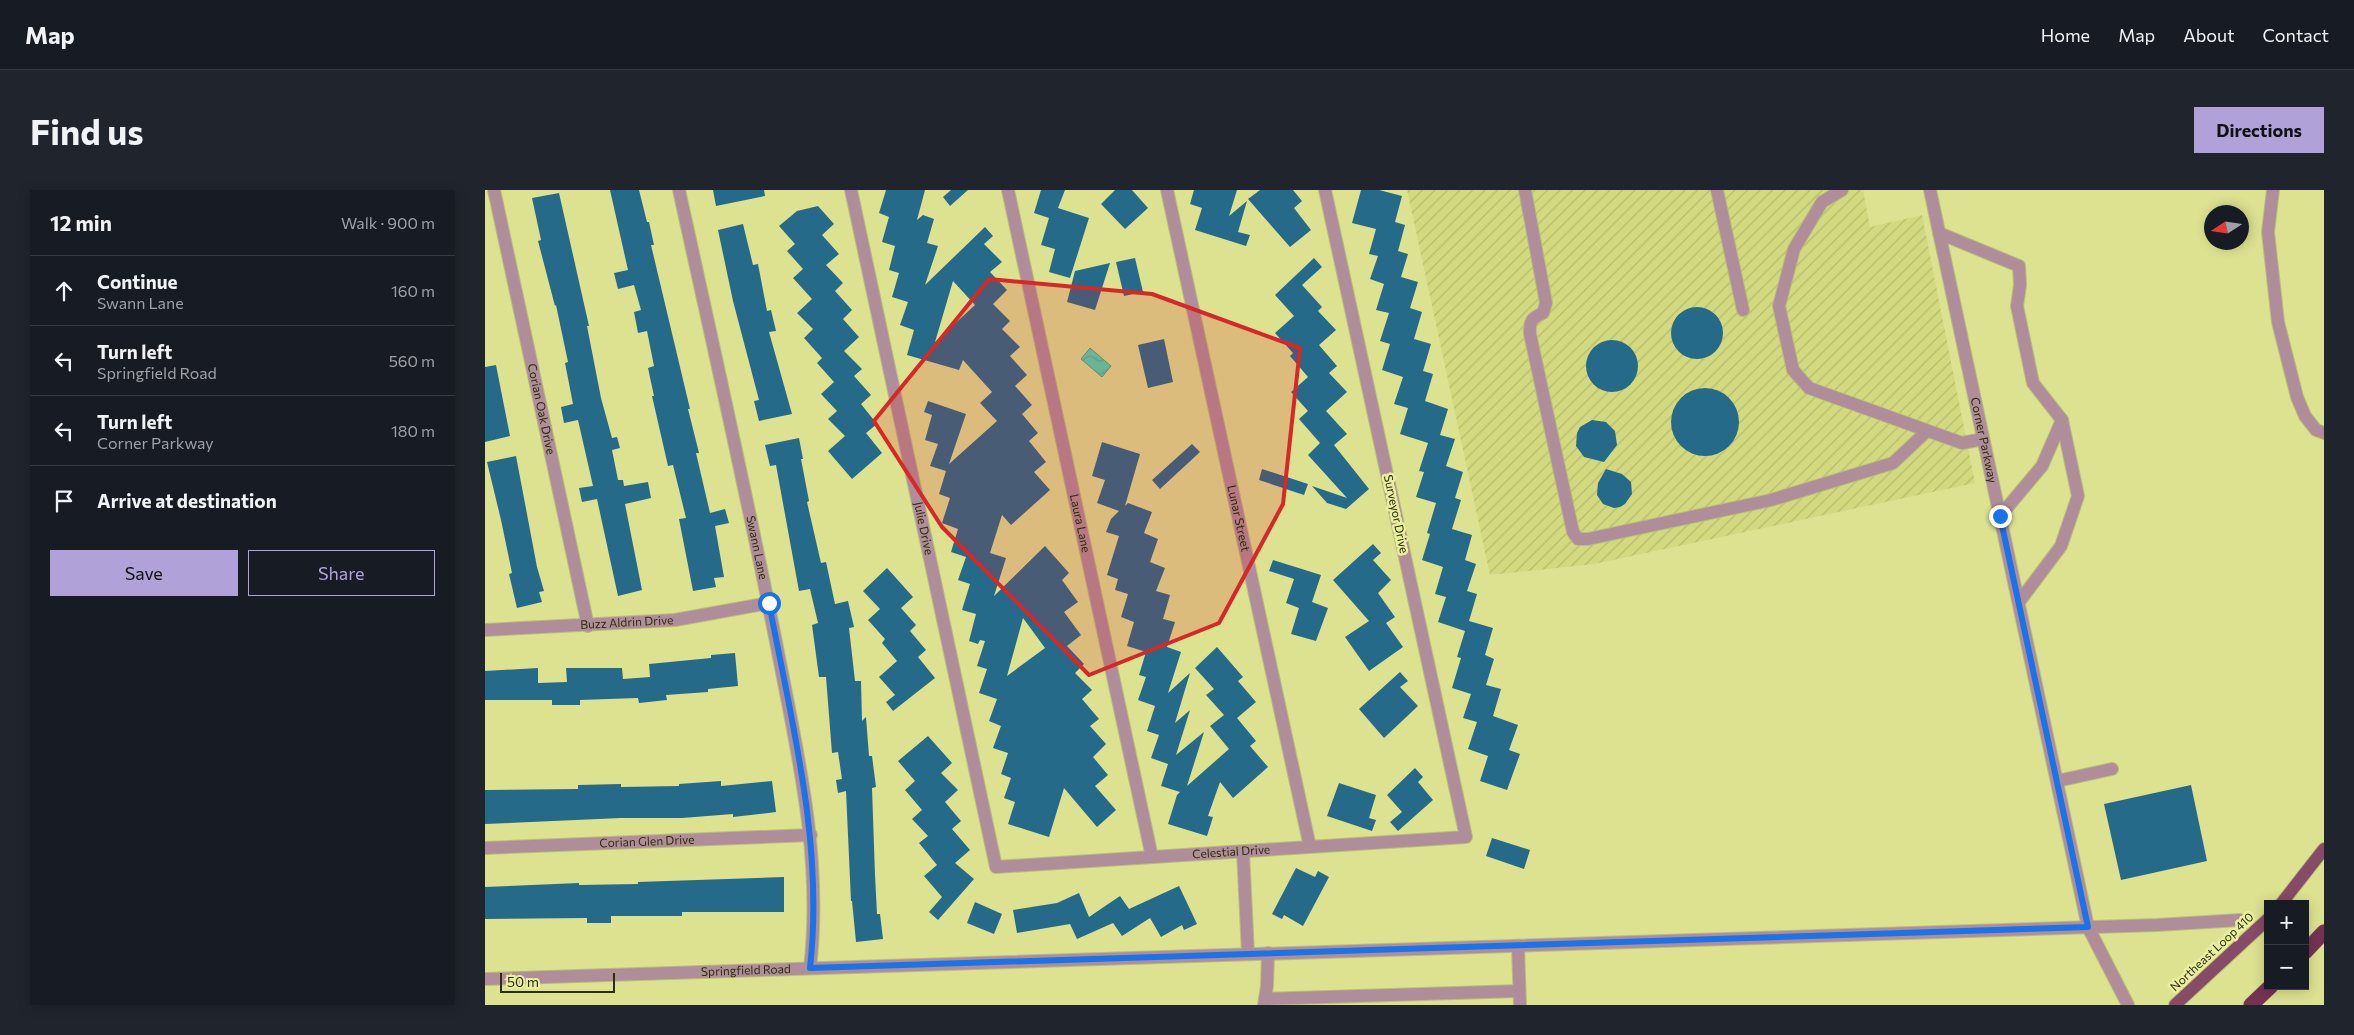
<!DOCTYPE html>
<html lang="en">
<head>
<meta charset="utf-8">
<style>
	:root { --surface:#171b24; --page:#20242c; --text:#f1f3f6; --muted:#9ea1a6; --line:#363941; --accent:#b0a1d9 }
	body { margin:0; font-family:Commissioner,sans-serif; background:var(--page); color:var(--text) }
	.controls { position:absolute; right:15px; bottom:15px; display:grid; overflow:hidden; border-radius:0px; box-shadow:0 2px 12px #0003 }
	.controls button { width:45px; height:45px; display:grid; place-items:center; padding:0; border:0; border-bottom:1px solid var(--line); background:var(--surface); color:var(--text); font:25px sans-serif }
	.compass { position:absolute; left:1719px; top:15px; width:45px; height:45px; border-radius:50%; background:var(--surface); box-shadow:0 2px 12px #0003; rotate:258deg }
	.scale { position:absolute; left:15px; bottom:12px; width:115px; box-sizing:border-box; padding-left:5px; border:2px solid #2c2e0c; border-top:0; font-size:14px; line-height:18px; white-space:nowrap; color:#2c2e0c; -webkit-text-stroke:4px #eaef9e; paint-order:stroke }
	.stop { position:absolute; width:15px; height:15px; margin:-11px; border:4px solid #1a73e8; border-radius:50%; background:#fff }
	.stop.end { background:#1a73e8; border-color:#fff; box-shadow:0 1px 5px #0008 }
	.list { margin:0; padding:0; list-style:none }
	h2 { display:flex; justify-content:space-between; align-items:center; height:65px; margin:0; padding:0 20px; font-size:21px }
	h2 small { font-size:16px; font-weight:400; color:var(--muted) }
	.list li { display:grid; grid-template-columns:32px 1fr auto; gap:15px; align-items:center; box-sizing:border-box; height:70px; padding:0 20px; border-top:1px solid var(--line) }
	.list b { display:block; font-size:19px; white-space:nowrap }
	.list p { margin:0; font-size:16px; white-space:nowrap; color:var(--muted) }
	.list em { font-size:16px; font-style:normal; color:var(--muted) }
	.actions { display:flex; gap:10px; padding:15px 20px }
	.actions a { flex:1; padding:11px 0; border:1px solid var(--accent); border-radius:0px; text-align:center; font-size:18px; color:var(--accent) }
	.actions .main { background:var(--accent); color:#111 }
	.icon { flex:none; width:28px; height:28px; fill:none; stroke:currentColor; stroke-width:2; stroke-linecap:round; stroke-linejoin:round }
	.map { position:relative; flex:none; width:1839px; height:815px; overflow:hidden; border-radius:0px }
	header { display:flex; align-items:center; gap:30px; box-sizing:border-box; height:70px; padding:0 25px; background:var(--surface); border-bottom:1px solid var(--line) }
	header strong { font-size:24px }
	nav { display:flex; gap:28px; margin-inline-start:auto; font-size:18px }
	.intro { display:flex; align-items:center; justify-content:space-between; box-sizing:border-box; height:120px; padding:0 30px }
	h1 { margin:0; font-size:35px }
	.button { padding:12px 22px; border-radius:0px; background:var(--accent); color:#111; font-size:18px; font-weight:700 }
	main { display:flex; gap:30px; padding:0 30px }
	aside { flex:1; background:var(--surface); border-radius:0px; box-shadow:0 2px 12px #0003 }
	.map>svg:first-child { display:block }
</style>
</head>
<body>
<header>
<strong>Map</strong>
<nav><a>Home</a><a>Map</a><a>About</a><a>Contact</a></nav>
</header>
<div class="intro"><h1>Find us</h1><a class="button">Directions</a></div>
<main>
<aside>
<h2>12 min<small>Walk · 900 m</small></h2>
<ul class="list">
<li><svg class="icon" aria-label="ahead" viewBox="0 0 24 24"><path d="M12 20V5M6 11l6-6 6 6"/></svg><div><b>Continue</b><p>Swann Lane</p></div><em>160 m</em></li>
<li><svg class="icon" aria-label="left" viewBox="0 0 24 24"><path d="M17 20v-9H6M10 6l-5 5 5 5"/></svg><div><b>Turn left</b><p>Springfield Road</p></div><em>560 m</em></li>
<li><svg class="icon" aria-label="left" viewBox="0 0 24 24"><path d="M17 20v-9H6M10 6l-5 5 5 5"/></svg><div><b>Turn left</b><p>Corner Parkway</p></div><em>180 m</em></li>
<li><svg class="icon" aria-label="arrive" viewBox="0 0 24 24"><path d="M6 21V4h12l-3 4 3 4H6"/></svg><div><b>Arrive at destination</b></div></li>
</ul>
<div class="actions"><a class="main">Save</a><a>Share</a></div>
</aside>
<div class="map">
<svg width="1839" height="815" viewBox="0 0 1839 815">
	<defs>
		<pattern id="industrial-furrows" width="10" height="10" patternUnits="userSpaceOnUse" patternTransform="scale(1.25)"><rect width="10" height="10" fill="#d3d97f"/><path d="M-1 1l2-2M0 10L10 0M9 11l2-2" fill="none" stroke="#b5bb6d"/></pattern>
		<pattern id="water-waves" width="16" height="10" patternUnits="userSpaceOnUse" patternTransform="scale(1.25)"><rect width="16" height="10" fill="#4fd8b3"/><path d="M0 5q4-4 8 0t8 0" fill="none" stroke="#45ba99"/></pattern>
	</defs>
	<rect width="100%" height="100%" fill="#dde291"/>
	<path fill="url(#industrial-furrows)" d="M 922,0 L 1378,0 L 1385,37 L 1437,25 L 1490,293 L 1109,374 L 1005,385 Z"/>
	<path fill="url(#water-waves)" stroke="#44a581" d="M 605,158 L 626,176 L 617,187 L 596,169 Z"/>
	<path fill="#266a89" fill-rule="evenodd" d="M 125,0 L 154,0 L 162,32 L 164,32 L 169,55 L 166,55 L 205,219 L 203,219 L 214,263 L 211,263 L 225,323 L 240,319 L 244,333 L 230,336 L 239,387 L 229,388 L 231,397 L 208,401 L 194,329 L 201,328 L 188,275 L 183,276 L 167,206 L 169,206 L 163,178 L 169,176 L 162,141 L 153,143 L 149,122 L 156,120 L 149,95 L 133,99 L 129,83 L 143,80 Z
		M 228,0 L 279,0 L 280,6 L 231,16 Z
		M 401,0 L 440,0 L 432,30 L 438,25 L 449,29 L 442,53 L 453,56 L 440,95 L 500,37 L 508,46 L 499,54 L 517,72 L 505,82 L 522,100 L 508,114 L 525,131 L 517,139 L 535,157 L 525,166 L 542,185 L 530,196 L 547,215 L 537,224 L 553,243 L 544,251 L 561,272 L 549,282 L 565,300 L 526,335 L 517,325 L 505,363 L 521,368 L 509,406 L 560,356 L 584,383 L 577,390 L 593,412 L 579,422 L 596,445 L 582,456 L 599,474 L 590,483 L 607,500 L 597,509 L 614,529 L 605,536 L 621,554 L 608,567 L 623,585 L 610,596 L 631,620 L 612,637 L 579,598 L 564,647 L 523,634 L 530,612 L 519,608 L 526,588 L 516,584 L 523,563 L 508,558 L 516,536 L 504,531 L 512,509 L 494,503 L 502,479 L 492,476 L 500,451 L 495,450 L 493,454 L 484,451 L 491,424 L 477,420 L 485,394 L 473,390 L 481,367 L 466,362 L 473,339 L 457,333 L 465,308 L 454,304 L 461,281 L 445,276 L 453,254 L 440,250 L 447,225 L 439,222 L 443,211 L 481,224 L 464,274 L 512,231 L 495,213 L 507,202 L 478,170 L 474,180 L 422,165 L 429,140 L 415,135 L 423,112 L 407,107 L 414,83 L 404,80 L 410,56 L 397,52 L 404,27 L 394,23 ZM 468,91 L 490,115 L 450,152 ZM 538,428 L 560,458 L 522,486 Z
		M 466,0 L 483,0 L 465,16 L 458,7 Z
		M 556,0 L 580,0 L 573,18 L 604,28 L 585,88 L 564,82 L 570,59 L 556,55 L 564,28 L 549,23 Z
		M 630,0 L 647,0 L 663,18 L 640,39 L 616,14 Z
		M 709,0 L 752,0 L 744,26 L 762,11 L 753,42 L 765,45 L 761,56 L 710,40 L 717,18 L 705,14 Z
		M 775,0 L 808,0 L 817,11 L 809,18 L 826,40 L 805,57 L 763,9 Z
		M 876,0 L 894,0 L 917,6 L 910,32 L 920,35 L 913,61 L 923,64 L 916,87 L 933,92 L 925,118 L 937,122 L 929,149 L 946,154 L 938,181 L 948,184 L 940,211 L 963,219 L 955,245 L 970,249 L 961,276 L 978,282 L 970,308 L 976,310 L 967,339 L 987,345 L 980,370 L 991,374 L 982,401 L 992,404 L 984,431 L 1008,438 L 1000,465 L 1009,469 L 1001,495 L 1016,499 L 1008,526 L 1033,535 L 1024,560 L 1035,564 L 1022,600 L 995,591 L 1003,566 L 983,559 L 992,532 L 978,528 L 986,504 L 967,498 L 976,468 L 972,467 L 980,441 L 953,432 L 961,407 L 950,404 L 958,377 L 937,370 L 945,344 L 942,343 L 951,313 L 931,307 L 939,282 L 934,281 L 943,253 L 915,244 L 923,218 L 909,214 L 918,187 L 897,180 L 905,154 L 895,151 L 904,123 L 891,120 L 899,94 L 885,89 L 893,66 L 884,64 L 891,39 L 867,33 Z
		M 74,3 L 104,136 L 102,136 L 116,208 L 127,248 L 132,247 L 135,258 L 127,260 L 133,290 L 138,290 L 139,296 L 163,292 L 166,308 L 140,314 L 157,400 L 133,406 L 112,309 L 97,312 L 94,298 L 108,296 L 93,230 L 79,233 L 76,217 L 88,214 L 80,173 L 83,172 L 71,115 L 70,116 L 53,51 L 56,50 L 47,8 Z
		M 333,16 L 349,34 L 337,45 L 354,64 L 341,75 L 358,93 L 350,101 L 367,120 L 358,129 L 374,147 L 359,161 L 377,179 L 369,186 L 386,205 L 376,214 L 392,234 L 381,243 L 397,263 L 367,289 L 343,261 L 360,246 L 343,229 L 352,221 L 336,204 L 349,192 L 332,173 L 337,168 L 319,148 L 328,139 L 312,123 L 327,109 L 308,88 L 318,79 L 302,61 L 310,54 L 294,36 L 312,21 Z
		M 258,34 L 268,75 L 273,74 L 282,121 L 286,120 L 291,141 L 284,142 L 307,224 L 274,231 L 269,211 L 274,210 L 248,111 L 233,40 Z
		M 650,68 L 658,102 L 639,106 L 631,72 Z
		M 829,68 L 837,77 L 817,95 L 837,117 L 833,121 L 851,140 L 834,155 L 852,176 L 844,183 L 862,202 L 841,221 L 862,244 L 849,255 L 884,299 L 861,319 L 842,313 L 827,296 L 862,308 L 823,265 L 835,253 L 814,229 L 823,221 L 806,202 L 823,187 L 805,166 L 808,163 L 790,143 L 809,126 L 790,105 Z
		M 625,73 L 610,120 L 582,112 L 590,81 Z
		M1186 143a26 26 0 1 1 52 0a26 26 0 1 1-52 0Z
		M 679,149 L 688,192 L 663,198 L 653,155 Z
		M1101 176a26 26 0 1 1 52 0a26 26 0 1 1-52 0Z
		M 11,175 L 25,246 L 0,252 L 0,177 Z
		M1186 232a34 34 0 1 1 68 0a34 34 0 1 1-68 0Z
		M 1107,230 L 1121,232 L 1130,241 L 1132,255 L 1119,272 L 1099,267 L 1091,256 L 1092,243 L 1095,237 Z
		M 314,248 L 318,269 L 316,269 L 324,311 L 322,312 L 336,373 L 341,372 L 350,414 L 363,411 L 369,437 L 364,438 L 370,491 L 376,491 L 377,531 L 381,527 L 384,566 L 387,566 L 391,597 L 387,598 L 390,685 L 392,724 L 395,724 L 398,749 L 371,752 L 367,711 L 366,711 L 361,601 L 353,603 L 351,590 L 357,589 L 353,562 L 347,563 L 341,487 L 334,487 L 327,435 L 333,433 L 325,399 L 314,401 L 291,275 L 285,276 L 280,255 Z
		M 617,252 L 655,264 L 640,316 L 643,313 L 667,322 L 659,343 L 673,349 L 665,372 L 680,378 L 671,401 L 685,405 L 678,429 L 690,432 L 682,457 L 696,462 L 683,503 L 705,483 L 690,533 L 705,520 L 691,565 L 719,542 L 702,596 L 744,559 L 725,536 L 739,525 L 721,505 L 729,499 L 710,478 L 732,457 L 758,487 L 753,491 L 771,512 L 752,528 L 771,551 L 765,556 L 783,577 L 748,608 L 735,592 L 723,626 L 728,627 L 722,646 L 683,634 L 692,605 L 695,602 L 676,596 L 683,574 L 666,568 L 674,545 L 662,541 L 670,516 L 653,510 L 661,487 L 654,485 L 661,462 L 642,456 L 649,432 L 636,427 L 643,404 L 630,400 L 633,389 L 622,385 L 634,346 L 621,342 L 626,329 L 634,321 L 612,313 L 620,290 L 607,286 Z
		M 707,254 L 715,262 L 675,299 L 667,290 Z
		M 31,266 L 52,377 L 59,401 L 54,402 L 57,412 L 32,418 L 24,384 L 27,383 L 16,330 L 2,272 Z
		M 777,279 L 823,294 L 819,305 L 774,290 Z
		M 1121,279 L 1137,284 L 1146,292 L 1147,304 L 1140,314 L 1135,317 L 1129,318 L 1118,314 L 1112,305 L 1113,293 Z
		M 888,354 L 896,363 L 888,370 L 906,390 L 893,403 L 910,427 L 901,433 L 918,457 L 884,481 L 860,447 L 884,431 L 848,390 Z
		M 788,370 L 836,385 L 827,412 L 843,418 L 831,451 L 806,444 L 814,418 L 801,413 L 809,389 L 784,381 Z
		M 402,378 L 428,407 L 416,418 L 431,435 L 425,441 L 441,460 L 433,467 L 450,488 L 408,521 L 401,512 L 410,505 L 394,487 L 412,471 L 397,453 L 400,449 L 383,430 L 395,419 L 378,401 Z
		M 250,463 L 253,496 L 223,499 L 223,502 L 181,505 L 182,510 L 154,513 L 153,508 L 95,510 L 95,515 L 67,515 L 67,510 L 0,510 L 0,481 L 53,478 L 53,493 L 82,492 L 81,478 L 137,478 L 138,489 L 165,487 L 164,474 L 226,468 L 226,465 Z
		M 915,482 L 923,491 L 915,497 L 933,516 L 899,548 L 874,519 Z
		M 443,546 L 467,573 L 456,583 L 473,600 L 460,612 L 476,631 L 467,639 L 485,660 L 470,673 L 489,689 L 453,730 L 444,722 L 457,707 L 439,686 L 452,675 L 434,653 L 443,646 L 427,629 L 437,620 L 420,600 L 430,591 L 413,571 Z
		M 930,578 L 938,587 L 933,592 L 948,610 L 913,641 L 905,632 L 917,622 L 902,605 Z
		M 236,591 L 236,596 L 287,591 L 291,622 L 248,627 L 248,624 L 197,628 L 136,628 L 0,634 L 0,600 L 93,599 L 93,595 L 136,594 L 136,597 L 194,596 L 194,594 Z
		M 854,593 L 891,605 L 884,628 L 891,630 L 887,641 L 842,626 Z
		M 1706,595 L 1722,671 L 1636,690 L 1619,614 Z
		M 1007,648 L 1045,660 L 1039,679 L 1001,666 Z
		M 811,678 L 830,687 L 833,681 L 844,687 L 818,736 L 799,725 L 797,729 L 787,724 Z
		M 299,687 L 299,722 L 197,722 L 197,726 L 126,726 L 126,733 L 102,733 L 102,728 L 0,729 L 0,697 L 94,693 L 94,695 L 153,694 L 153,692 Z
		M 694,696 L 712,734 L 699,740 L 697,735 L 676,747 L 665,728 L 637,746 L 628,733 L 592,749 L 585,734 L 532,743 L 528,720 L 572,713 L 594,703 L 604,727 L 635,706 L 644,719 Z
		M 490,712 L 517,724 L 509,744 L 482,733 Z"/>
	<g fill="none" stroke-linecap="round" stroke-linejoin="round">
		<g stroke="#babe76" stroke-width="14">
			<g id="minor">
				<path id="s1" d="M 9,0 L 103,436"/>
				<path id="s2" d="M 194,0 C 227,150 261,301 291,452 C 312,561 338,667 325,778"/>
				<path id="s3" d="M 366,0 L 511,677 L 981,647 L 840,0"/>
				<path id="s4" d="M 523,0 L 667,667"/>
				<path id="s5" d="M 682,0 L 825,657"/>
				<path d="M 1040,0 L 1061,113 L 1058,123 C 1047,128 1044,131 1045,144 L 1088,342 L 1093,349 L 1103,349 L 1286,310 L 1408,273 L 1442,241"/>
				<path d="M 1232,0 L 1258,120"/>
				<path d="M 1357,0 L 1337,12 L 1309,59 L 1294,116 L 1308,180 L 1324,198 L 1477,253 L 1498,249"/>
				<path id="s6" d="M 1445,0 L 1603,737 L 1643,815"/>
				<path d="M 1788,0 L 1783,42 L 1793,132 L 1812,207 L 1820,226 L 1831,240 L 1839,243"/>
				<path d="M 1454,43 L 1534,76 L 1535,95 L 1532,116 L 1548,193 L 1577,230 L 1593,306 L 1576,356 L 1534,412"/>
				<path d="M 1515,326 L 1557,276 L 1577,230"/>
				<path id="s7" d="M 0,440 L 190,430 L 284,413"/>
				<path d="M 1572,591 L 1627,579"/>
				<path id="s8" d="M 0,658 L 326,645"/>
				<path d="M 758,662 L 763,763"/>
				<path d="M 1033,756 L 1035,815"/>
				<path id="s9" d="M 0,789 L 1672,735 L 1755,730"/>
				<path d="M 780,809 L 1034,801"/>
				<path d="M 779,815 L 782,796 L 783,763"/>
			</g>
		</g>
		<g stroke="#babe76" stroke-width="14">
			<path id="major" d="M 1796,714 L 1839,659
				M 1690,815 L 1783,729"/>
		</g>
		<g stroke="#babe76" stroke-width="16">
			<path id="highway" d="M 1820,762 L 1839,742
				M 1766,815 L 1786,796"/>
		</g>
		<use href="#minor" stroke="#b08d9b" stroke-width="12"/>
		<use href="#major" stroke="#864b66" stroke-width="12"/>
		<use href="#highway" stroke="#763254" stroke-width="15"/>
	</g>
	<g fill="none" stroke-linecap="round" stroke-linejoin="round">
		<path stroke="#1a73e8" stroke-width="6" d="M 284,413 C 307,534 339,655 325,778 L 1603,737 L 1515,326"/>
	</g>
	<path fill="#d62828" fill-opacity="0.2" stroke="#d62828" stroke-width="4" stroke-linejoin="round" d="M 504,89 L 667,104 L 815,158 L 798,314 L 734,433 L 604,485 L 457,337 L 389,231 Z"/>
	<g text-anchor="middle" stroke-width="5" stroke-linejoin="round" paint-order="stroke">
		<g font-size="12" fill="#2c2e0c" stroke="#eaef9e">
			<text dy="4" stroke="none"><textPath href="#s1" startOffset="224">Corian Oak Drive</textPath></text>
			<text dy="4" stroke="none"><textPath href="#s6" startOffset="256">Corner Parkway</textPath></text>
			<text transform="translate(911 324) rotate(78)" y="4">Surveyor Drive</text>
			<text dy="4" stroke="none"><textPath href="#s5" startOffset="336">Lunar Street</textPath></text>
			<text dy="4" stroke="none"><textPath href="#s4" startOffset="341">Laura Lane</textPath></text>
			<text dy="4" stroke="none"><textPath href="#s3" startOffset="346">Julie Drive</textPath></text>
			<text dy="4" stroke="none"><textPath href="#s2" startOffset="366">Swann Lane</textPath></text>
			<text dy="4" stroke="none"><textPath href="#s7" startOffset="142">Buzz Aldrin Drive</textPath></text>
			<text dy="4" stroke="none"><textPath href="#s8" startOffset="162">Corian Glen Drive</textPath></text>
			<text dy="4" stroke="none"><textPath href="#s3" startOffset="928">Celestial Drive</textPath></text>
			<text transform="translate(1727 762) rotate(-43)" y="4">Northeast Loop 410</text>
			<text dy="4" stroke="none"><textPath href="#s9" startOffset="261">Springfield Road</textPath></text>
		</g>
	</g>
</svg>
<div class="controls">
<button>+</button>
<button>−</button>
</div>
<svg class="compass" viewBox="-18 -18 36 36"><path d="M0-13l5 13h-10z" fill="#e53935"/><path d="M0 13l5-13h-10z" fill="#9ea1a6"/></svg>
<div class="scale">50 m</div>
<div class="stop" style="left:284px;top:413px"></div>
<div class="stop end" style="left:1515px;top:326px"></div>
</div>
</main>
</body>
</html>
